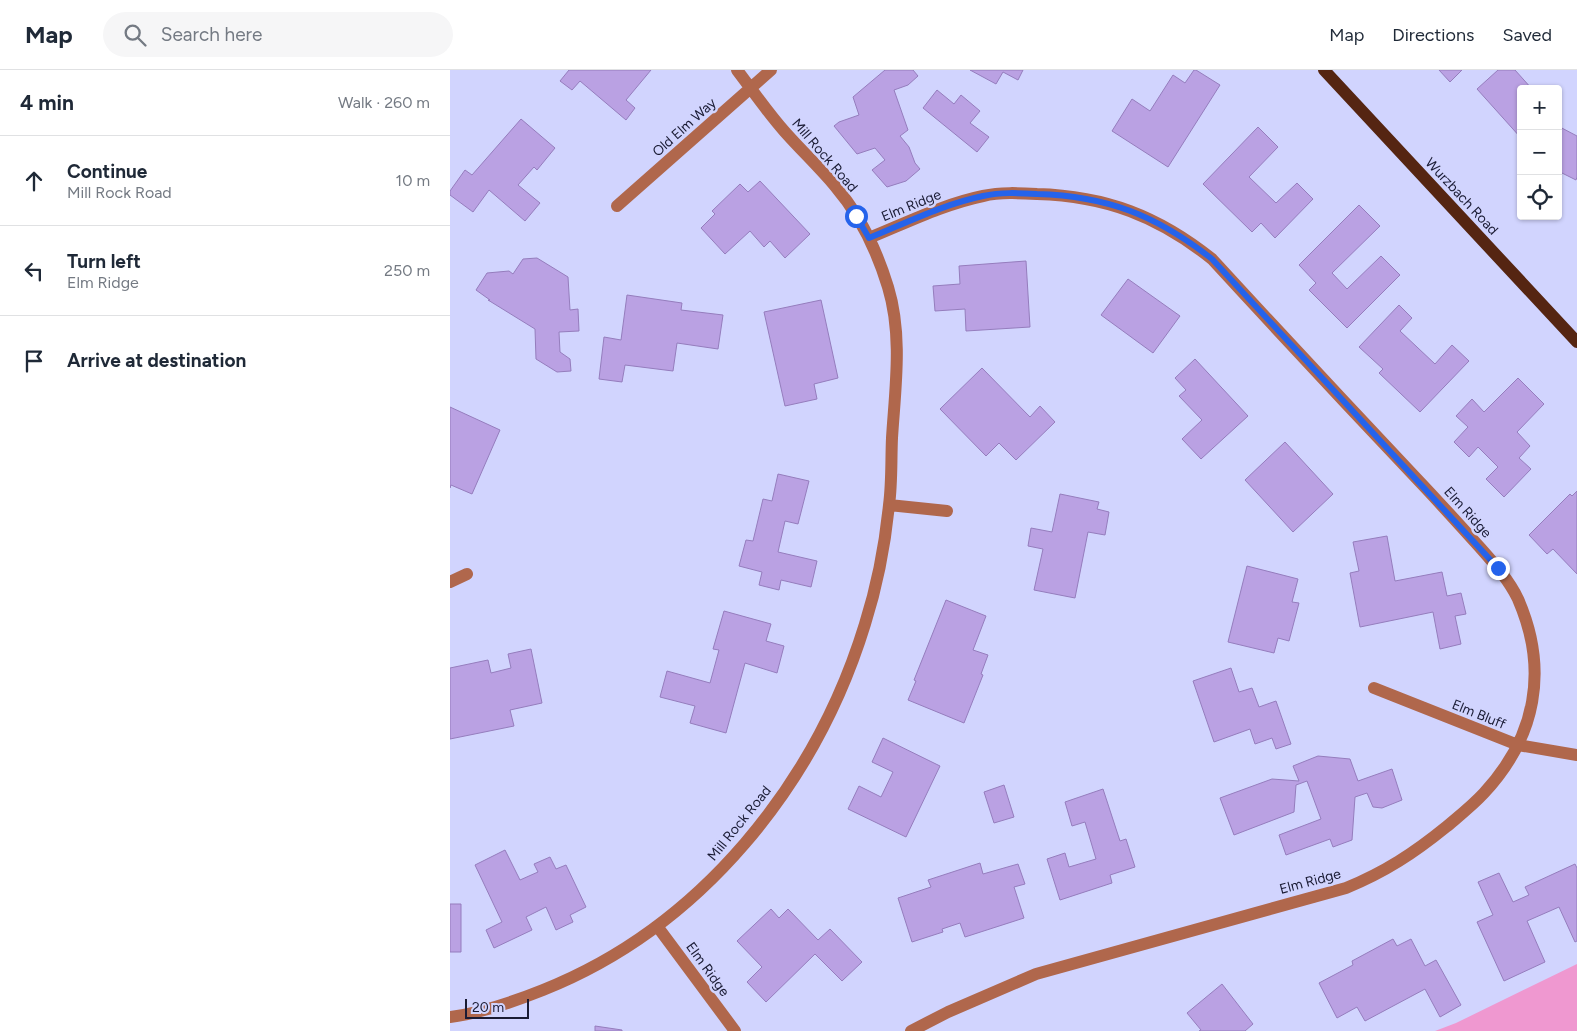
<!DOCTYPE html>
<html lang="en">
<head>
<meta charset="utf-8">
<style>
	:root { --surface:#fff; --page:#f6f6f7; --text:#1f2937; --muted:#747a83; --line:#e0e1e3 }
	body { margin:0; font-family:Figtree,sans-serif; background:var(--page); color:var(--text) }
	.controls { position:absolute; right:15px; top:15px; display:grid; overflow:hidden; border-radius:5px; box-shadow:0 1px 4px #0004 }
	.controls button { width:45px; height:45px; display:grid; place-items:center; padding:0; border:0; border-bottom:1px solid var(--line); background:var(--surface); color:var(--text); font:25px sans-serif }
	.scale { position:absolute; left:15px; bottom:12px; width:64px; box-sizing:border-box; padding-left:5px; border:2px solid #1a1b34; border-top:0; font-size:14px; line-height:18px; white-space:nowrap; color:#1a1b34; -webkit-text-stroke:4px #d1d4fe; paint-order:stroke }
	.stop { position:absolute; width:15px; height:15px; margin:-11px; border:4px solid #2563eb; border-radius:50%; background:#fff }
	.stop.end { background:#2563eb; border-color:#fff; box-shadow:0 1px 5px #0008 }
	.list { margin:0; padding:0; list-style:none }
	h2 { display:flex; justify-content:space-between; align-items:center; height:65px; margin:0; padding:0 20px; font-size:21px }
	h2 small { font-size:16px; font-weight:400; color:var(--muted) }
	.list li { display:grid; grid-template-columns:32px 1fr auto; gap:15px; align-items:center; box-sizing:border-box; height:90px; padding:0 20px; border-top:1px solid var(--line) }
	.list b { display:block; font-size:19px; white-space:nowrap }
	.list p { margin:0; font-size:16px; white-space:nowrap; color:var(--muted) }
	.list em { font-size:16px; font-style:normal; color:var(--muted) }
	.icon { flex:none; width:28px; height:28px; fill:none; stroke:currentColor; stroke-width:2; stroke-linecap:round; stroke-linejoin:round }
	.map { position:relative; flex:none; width:1127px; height:961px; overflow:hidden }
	header { display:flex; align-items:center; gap:30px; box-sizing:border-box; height:70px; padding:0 25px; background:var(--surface); border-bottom:1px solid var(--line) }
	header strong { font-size:24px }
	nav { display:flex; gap:28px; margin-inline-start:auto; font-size:18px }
	.search { width:350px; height:45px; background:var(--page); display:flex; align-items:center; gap:12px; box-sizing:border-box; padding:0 18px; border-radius:28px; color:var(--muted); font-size:19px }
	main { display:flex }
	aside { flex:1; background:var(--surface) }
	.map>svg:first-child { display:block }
</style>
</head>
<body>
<header>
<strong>Map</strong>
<div class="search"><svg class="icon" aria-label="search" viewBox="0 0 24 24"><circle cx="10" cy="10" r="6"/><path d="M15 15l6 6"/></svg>Search here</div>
<nav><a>Map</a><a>Directions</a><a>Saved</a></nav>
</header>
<main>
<aside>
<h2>4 min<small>Walk · 260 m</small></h2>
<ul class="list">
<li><svg class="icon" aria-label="ahead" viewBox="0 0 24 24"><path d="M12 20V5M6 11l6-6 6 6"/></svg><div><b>Continue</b><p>Mill Rock Road</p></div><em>10 m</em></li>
<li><svg class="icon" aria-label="left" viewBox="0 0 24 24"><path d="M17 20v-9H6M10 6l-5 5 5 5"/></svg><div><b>Turn left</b><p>Elm Ridge</p></div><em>250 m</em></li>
<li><svg class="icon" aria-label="arrive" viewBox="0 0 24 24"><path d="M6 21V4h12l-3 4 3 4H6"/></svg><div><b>Arrive at destination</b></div></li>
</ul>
</aside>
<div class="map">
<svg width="1127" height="961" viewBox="0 0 1127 961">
	<rect width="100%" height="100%" fill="#d1d4fe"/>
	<path fill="#ef98d0" d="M 1127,894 L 1127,961 L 985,961 L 1006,953 Z"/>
	<path fill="#baa1e3" stroke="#957dbd" d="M 119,0 L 201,0 L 176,30 L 185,38 L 176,50 L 130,11 L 122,20 L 110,11 Z
		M 435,0 L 463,0 L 468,6 L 458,15 L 444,20 L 458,60 L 450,66 L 459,77 L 465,93 L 470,99 L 456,111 L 437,117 L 422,100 L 435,90 L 425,78 L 407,84 L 384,56 L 389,52 L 409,45 L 403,27 Z
		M 520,0 L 573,0 L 568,10 L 553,2 L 546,14 Z
		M 744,0 L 746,0 L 770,15 L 718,97 L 662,61 L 682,29 L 700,41 L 723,5 L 735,13 Z
		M 989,0 L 1012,0 L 1000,12 Z
		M 1048,0 L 1065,0 L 1082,19 L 1071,19 L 1071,68 L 1027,19 Z
		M 487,20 L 504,34 L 511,25 L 530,41 L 520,53 L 539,67 L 527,82 L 473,38 Z
		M 71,49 L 105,78 L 87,100 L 84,97 L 68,115 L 90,133 L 75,151 L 39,120 L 23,142 L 0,125 L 0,121 L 15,100 L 22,105 Z
		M 1108,56 L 1127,66 L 1127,107 L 1126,110 L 1108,101 Z
		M 808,57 L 828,77 L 799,107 L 826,133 L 847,113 L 863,129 L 825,168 L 811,153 L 802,162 L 753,114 Z
		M 310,111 L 360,164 L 335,188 L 320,171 L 314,177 L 300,161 L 275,184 L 251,158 L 265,144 L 262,141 L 290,114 L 298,122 Z
		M 909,135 L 930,156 L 882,203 L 897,219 L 931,186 L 950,205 L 897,258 L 859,220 L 866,213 L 849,195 Z
		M 87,188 L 118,207 L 120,240 L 128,239 L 129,261 L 109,262 L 110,282 L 120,289 L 121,301 L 107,302 L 86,289 L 85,259 L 38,230 L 40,230 L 26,220 L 37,203 L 59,201 L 63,204 L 73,189 Z
		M 576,191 L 580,257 L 516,261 L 515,239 L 485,241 L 483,216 L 510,214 L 509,196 Z
		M 678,209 L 730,246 L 703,283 L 651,245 Z
		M 177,225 L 232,233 L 231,240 L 273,245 L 268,279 L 227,273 L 223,301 L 175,295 L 172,312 L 149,309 L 154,267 L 171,270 Z
		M 371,230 L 388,308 L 364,314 L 367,329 L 335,336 L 314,242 Z
		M 949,235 L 962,248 L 950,261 L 985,294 L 1002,275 L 1019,291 L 970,342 L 929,303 L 933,299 L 909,277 Z
		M 745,289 L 798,346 L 751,389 L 732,369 L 752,350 L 729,326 L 736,320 L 725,308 Z
		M 532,298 L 580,347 L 590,336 L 605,352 L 566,390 L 549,373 L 536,386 L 490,339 Z
		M 1068,308 L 1094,334 L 1067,362 L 1080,376 L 1069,388 L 1081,399 L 1054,427 L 1036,409 L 1048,397 L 1028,377 L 1019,387 L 1004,372 L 1018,357 L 1006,346 L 1022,329 L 1034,342 Z
		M 0,337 L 50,360 L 22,424 L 1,415 L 0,418 Z
		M 835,372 L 883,424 L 843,462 L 795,410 Z
		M 328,404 L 359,411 L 348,454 L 335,451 L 328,482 L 367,491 L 361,517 L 331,510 L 329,520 L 309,515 L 312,502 L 289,496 L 296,470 L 303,471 L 313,429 L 322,431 Z
		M 1127,421 L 1127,504 L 1103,479 L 1097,484 L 1079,465 L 1120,424 L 1122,426 Z
		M 610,424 L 649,432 L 647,439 L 659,442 L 655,465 L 638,462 L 625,528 L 584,520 L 593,479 L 578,476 L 581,458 L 602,462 Z
		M 937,466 L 945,511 L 992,502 L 997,526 L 1011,523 L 1016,544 L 1005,546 L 1011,574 L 990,579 L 983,542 L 910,557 L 900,503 L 909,501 L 903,472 Z
		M 797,496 L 848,509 L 842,532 L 849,533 L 839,571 L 828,568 L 824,583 L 778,572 Z
		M 496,530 L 536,546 L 523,580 L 538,585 L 531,604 L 533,605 L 514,653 L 458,630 L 466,611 L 464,610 Z
		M 274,541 L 321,554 L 316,571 L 334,576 L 327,603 L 295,593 L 276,663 L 240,653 L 245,636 L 210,627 L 217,601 L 260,613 L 269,580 L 263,579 Z
		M 81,579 L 92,633 L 60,640 L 64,656 L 0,669 L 0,598 L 38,590 L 41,603 L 61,598 L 58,584 Z
		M 781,598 L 789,622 L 802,618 L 809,637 L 826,631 L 841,674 L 826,679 L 822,668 L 805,674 L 800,659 L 764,672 L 743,611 Z
		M 433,668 L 490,696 L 456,767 L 398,739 L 409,716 L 431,727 L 443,702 L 422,692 Z
		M 868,686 L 900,689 L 908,711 L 942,699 L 952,730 L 932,738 L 923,737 L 917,723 L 905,727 L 902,770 L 883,777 L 880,769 L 836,785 L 829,765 L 871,749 L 857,711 L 846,715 L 844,742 L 784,765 L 770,728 L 822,709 L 849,711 L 843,696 Z
		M 554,715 L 564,747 L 544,753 L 534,722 Z
		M 653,719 L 670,771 L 676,769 L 685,797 L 660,805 L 662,813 L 610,830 L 597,789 L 615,783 L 619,797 L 646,789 L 635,752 L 622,756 L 615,732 Z
		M 55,780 L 70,810 L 88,802 L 84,794 L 100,787 L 106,799 L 116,795 L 136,837 L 120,845 L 123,852 L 106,860 L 96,837 L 76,847 L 82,860 L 44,878 L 36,860 L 52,852 L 25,795 Z
		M 530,793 L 533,804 L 568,794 L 575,814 L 564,817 L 574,848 L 515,867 L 510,853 L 492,859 L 493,862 L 462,872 L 448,828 L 481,817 L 478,810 Z
		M 1125,794 L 1127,798 L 1127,871 L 1125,872 L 1109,837 L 1077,851 L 1095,892 L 1054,911 L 1027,852 L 1043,845 L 1028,812 L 1049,803 L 1063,832 L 1079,825 L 1075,817 Z
		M 0,834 L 11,834 L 11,882 L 0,882 Z
		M 321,839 L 329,848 L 338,839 L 368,870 L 380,859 L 412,892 L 392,911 L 365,884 L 316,932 L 297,912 L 312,897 L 287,871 Z
		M 943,869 L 947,876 L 961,869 L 975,896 L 986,890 L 1011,935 L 990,947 L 975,919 L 915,951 L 907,937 L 887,948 L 869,913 L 903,895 L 902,891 Z
		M 772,914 L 803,954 L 795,961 L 749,961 L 751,960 L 737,943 Z
		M 145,956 L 172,960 L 172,961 L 145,961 Z"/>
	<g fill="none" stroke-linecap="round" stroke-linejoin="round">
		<path stroke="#b0674c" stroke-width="12" d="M 167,136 L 321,0
			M 419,168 C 456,153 494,134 533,126 C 551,122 569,123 587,124 C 656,126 708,146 762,189 C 830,263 899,337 968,410 C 988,431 1006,451 1025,472 C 1041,490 1058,508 1068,529 C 1099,600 1086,667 1034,723 C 1022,736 1009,746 996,757 C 964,783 935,802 896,818 L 586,904 L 498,942 L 461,961
			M 439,435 L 497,441
			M 0,512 L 17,504
			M 924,618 L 1068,675 L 1127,685
			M 207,856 L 285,961
			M 0,947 C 32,943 63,932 93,920 C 251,857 366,714 415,554 C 427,516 435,475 439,435 C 442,413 441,390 442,368 C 445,319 453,266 438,217 C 427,181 409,144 385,116 C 369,97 351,80 335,62 C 318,43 303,21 287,0"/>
		<path stroke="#552512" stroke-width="12" d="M 874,0 L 1127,272"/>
	</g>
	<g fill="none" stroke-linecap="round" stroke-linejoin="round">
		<path stroke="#2563eb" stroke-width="6" d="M 406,146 L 419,168 C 456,153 494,134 533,126 C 551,122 569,123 587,124 C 657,126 706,145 762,189 L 1048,498"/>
	</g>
	<g text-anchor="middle" stroke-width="5" stroke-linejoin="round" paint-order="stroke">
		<g font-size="14" fill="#1a1b34" stroke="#d1d4fe">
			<text transform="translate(234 57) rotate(-42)" y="5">Old Elm Way</text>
			<text transform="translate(375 85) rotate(49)" y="5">Mill Rock Road</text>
			<text transform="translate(1012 126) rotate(47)" y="5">Wurzbach Road</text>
			<text transform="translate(461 135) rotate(-22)" y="5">Elm Ridge</text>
			<text transform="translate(1018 442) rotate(48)" y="5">Elm Ridge</text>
			<text transform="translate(1029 644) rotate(22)" y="5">Elm Bluff</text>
			<text transform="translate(289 753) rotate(-51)" y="5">Mill Rock Road</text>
			<text transform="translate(860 811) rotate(-15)" y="5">Elm Ridge</text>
			<text transform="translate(258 899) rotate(54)" y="5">Elm Ridge</text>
		</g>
	</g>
</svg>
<div class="controls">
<button>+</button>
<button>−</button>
<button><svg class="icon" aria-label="locate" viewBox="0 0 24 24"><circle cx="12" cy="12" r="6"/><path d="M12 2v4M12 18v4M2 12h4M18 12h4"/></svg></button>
</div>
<div class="scale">20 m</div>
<div class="stop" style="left:406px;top:146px"></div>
<div class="stop end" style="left:1048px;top:498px"></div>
</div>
</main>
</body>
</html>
